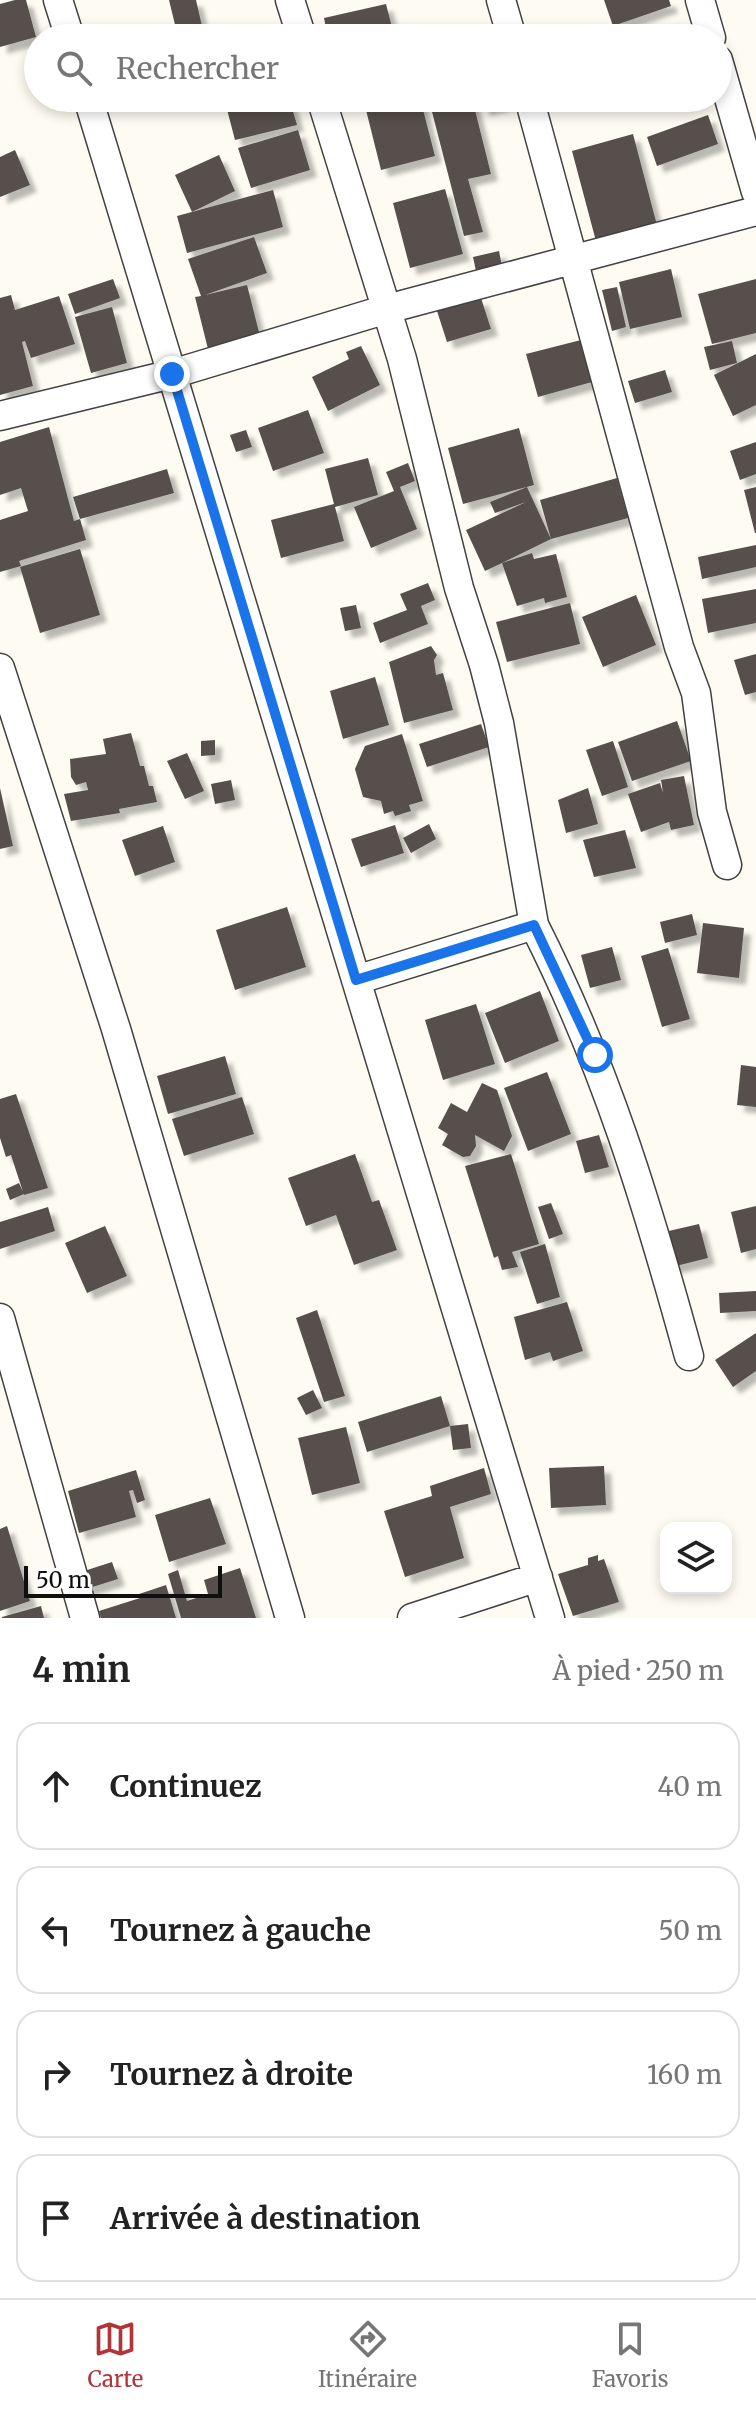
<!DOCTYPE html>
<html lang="fr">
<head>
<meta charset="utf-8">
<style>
	:root { --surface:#fff; --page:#f6f6f6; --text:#222; --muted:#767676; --line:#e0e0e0; --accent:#b03538 }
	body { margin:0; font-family:Merriweather,serif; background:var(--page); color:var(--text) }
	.controls { position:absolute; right:24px; bottom:24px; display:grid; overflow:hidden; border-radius:16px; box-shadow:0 4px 12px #0003 }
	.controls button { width:72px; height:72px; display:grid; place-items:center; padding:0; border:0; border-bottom:2px solid var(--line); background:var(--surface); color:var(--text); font:40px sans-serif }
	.scale { position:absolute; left:24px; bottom:20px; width:198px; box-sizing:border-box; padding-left:8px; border:4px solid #0f0f0f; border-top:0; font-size:22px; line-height:28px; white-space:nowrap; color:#0f0f0f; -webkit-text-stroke:6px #fff; paint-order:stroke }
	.stop { position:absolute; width:24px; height:24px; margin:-18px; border:6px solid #1a73e8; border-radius:50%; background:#fff }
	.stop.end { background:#1a73e8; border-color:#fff; box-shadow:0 2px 8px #0008 }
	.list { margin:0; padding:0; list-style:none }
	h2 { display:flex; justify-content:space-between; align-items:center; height:104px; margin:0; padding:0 32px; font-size:34px }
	h2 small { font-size:26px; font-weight:400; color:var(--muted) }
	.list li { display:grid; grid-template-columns:52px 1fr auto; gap:24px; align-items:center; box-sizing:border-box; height:128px; margin:0 16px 16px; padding:0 16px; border:2px solid var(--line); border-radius:24px }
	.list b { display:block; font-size:30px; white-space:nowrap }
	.list em { font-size:26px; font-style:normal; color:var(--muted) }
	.icon { flex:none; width:44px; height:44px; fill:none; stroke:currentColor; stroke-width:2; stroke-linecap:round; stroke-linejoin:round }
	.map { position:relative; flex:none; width:756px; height:1618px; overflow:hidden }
	.search { position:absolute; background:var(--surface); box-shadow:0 4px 12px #0003; left:24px; right:24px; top:24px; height:88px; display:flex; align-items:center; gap:20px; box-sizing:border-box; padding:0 28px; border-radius:44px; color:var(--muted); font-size:30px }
	.sheet { height:680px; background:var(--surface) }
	nav { display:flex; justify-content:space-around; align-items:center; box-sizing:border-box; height:112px; border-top:2px solid var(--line); background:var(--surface); font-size:22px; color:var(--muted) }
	nav a { display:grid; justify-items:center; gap:4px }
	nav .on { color:var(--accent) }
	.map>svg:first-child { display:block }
</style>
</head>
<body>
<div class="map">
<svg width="756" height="1618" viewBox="0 0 756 1618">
	<defs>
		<filter id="shadow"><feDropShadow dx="7" dy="7" stdDeviation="2" flood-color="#0004"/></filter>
	</defs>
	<rect width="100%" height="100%" fill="#fefcf2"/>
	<path fill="#56504c" filter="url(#shadow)" d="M 15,0 L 26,0 L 36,37 L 0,47 L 0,4 Z
		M 169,0 L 196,0 L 202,26 L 177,33 Z
		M 604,0 L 669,0 L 671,6 L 613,26 Z
		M 386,4 L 394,35 L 328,38 L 324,18 Z
		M 463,28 L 466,38 L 429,38 L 429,37 Z
		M 224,98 L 289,98 L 297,125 L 235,140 Z
		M 399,98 L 420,98 L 435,156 L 381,170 L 365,106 Z
		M 472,98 L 491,174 L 468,179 L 483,232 L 464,236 L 431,108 Z
		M 481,98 L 506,98 L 507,103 L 483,109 Z
		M 708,115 L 718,144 L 657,166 L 647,137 Z
		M 298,130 L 310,170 L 251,188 L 238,148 Z
		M 633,134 L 658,229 L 597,245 L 572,151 Z
		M 15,150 L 30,185 L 0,197 L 0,157 Z
		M 219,155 L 235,191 L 192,212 L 175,175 Z
		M 445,189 L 463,254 L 410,268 L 393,203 Z
		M 273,190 L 283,227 L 187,253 L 177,216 Z
		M 254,237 L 267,273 L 205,295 L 247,285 L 260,336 L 208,349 L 195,297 L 201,296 L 188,259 Z
		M 499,251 L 503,271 L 477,276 L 473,257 Z
		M 671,269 L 682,317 L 630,329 L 619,282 Z
		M 113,279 L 120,298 L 75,314 L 68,294 Z
		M 756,279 L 756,333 L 712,344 L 698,294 Z
		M 617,287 L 626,327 L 612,331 L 602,290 Z
		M 11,295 L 15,310 L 59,296 L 75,344 L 31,358 L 25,341 L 22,342 L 33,386 L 0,395 L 0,298 Z
		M 481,298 L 491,329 L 447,342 L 437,311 Z
		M 112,307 L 127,363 L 91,373 L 75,317 Z
		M 581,340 L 592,382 L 538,397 L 526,354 Z
		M 732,341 L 737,363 L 710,370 L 704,347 Z
		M 361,346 L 380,385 L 328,411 L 312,377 L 349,359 L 346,352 Z
		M 756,354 L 756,405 L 733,416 L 714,375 Z
		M 665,370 L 672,392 L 635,403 L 628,381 Z
		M 308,410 L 324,453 L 273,471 L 258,428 Z
		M 49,427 L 74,521 L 80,519 L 86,540 L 19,561 L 21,566 L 0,572 L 0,520 L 28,511 L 21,488 L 0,495 L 0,442 Z
		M 519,428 L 534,485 L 463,504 L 448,448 Z
		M 246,430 L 252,447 L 236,452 L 230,435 Z
		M 756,442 L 756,474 L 740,480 L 730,451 Z
		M 368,458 L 378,495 L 335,507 L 344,541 L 281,558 L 271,520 L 334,504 L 325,469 Z
		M 408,463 L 415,481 L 400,487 L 417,529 L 371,548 L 354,507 L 394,491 L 386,472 Z
		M 167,469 L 174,493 L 80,519 L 73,497 Z
		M 617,478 L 628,518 L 551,539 L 502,563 L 532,553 L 534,559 L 556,554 L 567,597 L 545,603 L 544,598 L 517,606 L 502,563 L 485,571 L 466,530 L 526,502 L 495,513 L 490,502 L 527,487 L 551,539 L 540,500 Z
		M 756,487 L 756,533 L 755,533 L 744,490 Z
		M 756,545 L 756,567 L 702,579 L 698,557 Z
		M 80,549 L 100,615 L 40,633 L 20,567 Z
		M 428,583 L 435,600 L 421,606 L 428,624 L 380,643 L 373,623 L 407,610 L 400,594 Z
		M 756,589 L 756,623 L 708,633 L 702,599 Z
		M 636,595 L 656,645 L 603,667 L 582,617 Z
		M 570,603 L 580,644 L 507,662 L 496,622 Z
		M 356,605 L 361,628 L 345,631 L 340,608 Z
		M 431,646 L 437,655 L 434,660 L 436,675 L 443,673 L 453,710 L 404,723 L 389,662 Z
		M 756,654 L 756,692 L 745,695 L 734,660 Z
		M 375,677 L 389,725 L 343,739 L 330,691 Z
		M 677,721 L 691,761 L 632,781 L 618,742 Z
		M 481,724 L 489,747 L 427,767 L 419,744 Z
		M 131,733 L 140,766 L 144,766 L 149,786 L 153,786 L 157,802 L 119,809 L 120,813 L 71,821 L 64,794 L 88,790 L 86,782 L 76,785 L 71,777 L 70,759 L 106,754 L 103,739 Z
		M 402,734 L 423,801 L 409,805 L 411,811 L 395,816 L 393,811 L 384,814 L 381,801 L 363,797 L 355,769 L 365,746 Z
		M 215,740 L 215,755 L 201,756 L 201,741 Z
		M 613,741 L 628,787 L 602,796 L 586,750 Z
		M 187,753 L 204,791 L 185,799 L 167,761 Z
		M 684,776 L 694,825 L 671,830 L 669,822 L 641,832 L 628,794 L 660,783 L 663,793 L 661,780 Z
		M 231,780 L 235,800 L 215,804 L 211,784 Z
		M 0,788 L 13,846 L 0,849 Z
		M 588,788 L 598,824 L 566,833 L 558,800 Z
		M 429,824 L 436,839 L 411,853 L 403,838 Z
		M 395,825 L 404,853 L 361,867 L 351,839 Z
		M 163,826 L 175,862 L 135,876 L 122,840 Z
		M 625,830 L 636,868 L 594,877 L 583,840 Z
		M 287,907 L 306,967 L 235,990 L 216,930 Z
		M 692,914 L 697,935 L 665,943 L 660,922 Z
		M 703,923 L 744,928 L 739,978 L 697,973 Z
		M 612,947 L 621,980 L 590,988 L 581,955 Z
		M 668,948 L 690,1019 L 662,1027 L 641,956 Z
		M 540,991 L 559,1041 L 505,1063 L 485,1013 Z
		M 476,1004 L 495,1064 L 443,1080 L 425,1020 Z
		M 225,1056 L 236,1094 L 168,1114 L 157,1076 Z
		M 741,1065 L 756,1067 L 756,1107 L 737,1105 Z
		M 547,1072 L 571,1134 L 528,1151 L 504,1088 Z
		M 482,1083 L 497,1090 L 512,1136 L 504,1151 L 475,1135 L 476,1146 L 470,1156 L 463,1157 L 442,1145 L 448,1134 L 438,1128 L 451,1103 L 467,1112 Z
		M 16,1094 L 48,1188 L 24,1195 L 11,1155 L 6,1157 L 0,1138 L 0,1099 Z
		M 242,1097 L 254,1134 L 184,1156 L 172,1119 Z
		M 599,1135 L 609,1167 L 585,1173 L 576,1141 Z
		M 355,1154 L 372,1202 L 379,1200 L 397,1250 L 354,1265 L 336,1215 L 306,1226 L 288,1178 Z
		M 511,1154 L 539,1244 L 512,1252 L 518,1267 L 502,1270 L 498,1256 L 494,1258 L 465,1166 Z
		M 19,1183 L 24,1194 L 10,1200 L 6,1189 Z
		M 551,1203 L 563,1234 L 549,1239 L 538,1207 Z
		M 756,1206 L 756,1249 L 741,1253 L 731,1212 Z
		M 48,1207 L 55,1231 L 0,1249 L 0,1222 Z
		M 699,1224 L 708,1258 L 668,1268 L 660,1233 Z
		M 105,1226 L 127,1276 L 87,1293 L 65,1243 Z
		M 545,1244 L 560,1297 L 537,1304 L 520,1252 Z
		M 756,1291 L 756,1311 L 720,1313 L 719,1293 Z
		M 567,1302 L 583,1351 L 553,1361 L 550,1352 L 525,1360 L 514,1317 Z
		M 317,1310 L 345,1396 L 324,1402 L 296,1318 Z
		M 756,1333 L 756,1371 L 733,1387 L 715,1360 Z
		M 313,1390 L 322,1408 L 306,1415 L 297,1398 Z
		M 441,1396 L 450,1426 L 367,1452 L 358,1422 Z
		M 468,1424 L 471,1448 L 453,1450 L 450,1426 Z
		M 346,1427 L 360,1483 L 312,1495 L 298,1438 Z
		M 604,1466 L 606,1505 L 551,1508 L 549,1468 Z
		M 484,1468 L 491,1494 L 450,1507 L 464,1558 L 405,1577 L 384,1511 L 432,1496 L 430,1486 Z
		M 136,1470 L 145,1500 L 137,1503 L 133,1490 L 129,1491 L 136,1517 L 79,1533 L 68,1491 Z
		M 210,1498 L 226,1544 L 169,1562 L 155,1515 Z
		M 7,1526 L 30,1601 L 0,1611 L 0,1529 Z
		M 598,1555 L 598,1561 L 604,1559 L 619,1602 L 573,1616 L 558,1574 L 588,1565 L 588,1558 Z
		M 112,1562 L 118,1579 L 86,1589 L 81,1572 Z
		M 240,1568 L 256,1618 L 181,1618 L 168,1574 L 178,1570 L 187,1601 L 208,1594 L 204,1580 Z
		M 166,1585 L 176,1618 L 101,1618 L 99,1611 L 140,1598 L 139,1594 Z
		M 41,1606 L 44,1618 L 2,1618 L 2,1617 Z"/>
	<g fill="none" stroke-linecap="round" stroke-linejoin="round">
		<g stroke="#424242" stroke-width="31">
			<path id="street" d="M 58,0 L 70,38
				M 290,0 L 302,38
				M 501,0 L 512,38
				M 700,0 L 711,38
				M 718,60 L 756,192
				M 88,98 L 550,1618
				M 321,98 L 402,359 L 459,588 L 484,665 L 499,723 L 534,925 L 356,980
				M 529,98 L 679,647 L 696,693 L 712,812 L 727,865
				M 0,416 L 172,374 L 387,309 L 756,211
				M 0,668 L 116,1029 L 290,1618
				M 534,925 C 606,1067 647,1203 689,1356
				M 0,1318 L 85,1618
				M 412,1618 L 538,1577"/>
		</g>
		<use href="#street" stroke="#fff" stroke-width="28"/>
	</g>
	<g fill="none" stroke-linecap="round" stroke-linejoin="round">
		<path stroke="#1a73e8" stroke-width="10" d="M 172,374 L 356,980 L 534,925 L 595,1055"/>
	</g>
</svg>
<div class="controls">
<button><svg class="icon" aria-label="layers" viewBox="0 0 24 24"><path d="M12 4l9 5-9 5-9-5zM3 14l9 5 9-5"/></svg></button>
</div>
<div class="scale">50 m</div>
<div class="stop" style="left:595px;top:1055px"></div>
<div class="stop end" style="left:172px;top:374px"></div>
<div class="search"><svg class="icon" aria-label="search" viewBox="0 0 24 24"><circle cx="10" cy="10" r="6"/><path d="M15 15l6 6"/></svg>Rechercher</div>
</div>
<section class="sheet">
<h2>4 min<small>À pied · 250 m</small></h2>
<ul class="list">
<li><svg class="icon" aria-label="ahead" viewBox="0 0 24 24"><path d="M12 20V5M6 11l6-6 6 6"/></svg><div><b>Continuez</b></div><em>40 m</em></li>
<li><svg class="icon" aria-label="left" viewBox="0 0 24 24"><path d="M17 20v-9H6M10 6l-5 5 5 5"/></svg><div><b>Tournez à gauche</b></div><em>50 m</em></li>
<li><svg class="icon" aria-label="right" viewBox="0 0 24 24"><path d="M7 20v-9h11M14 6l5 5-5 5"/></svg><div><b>Tournez à droite</b></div><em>160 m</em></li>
<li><svg class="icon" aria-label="arrive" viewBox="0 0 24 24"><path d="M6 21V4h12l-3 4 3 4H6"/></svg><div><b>Arrivée à destination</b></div></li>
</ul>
</section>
<nav>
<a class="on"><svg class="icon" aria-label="map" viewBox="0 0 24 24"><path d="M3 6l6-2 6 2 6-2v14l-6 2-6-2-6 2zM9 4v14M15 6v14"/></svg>Carte</a>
<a><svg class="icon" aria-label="directions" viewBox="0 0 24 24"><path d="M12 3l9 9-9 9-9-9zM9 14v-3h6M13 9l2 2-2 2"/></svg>Itinéraire</a>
<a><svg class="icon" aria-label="saved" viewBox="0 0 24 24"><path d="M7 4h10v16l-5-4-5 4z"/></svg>Favoris</a>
</nav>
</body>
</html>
